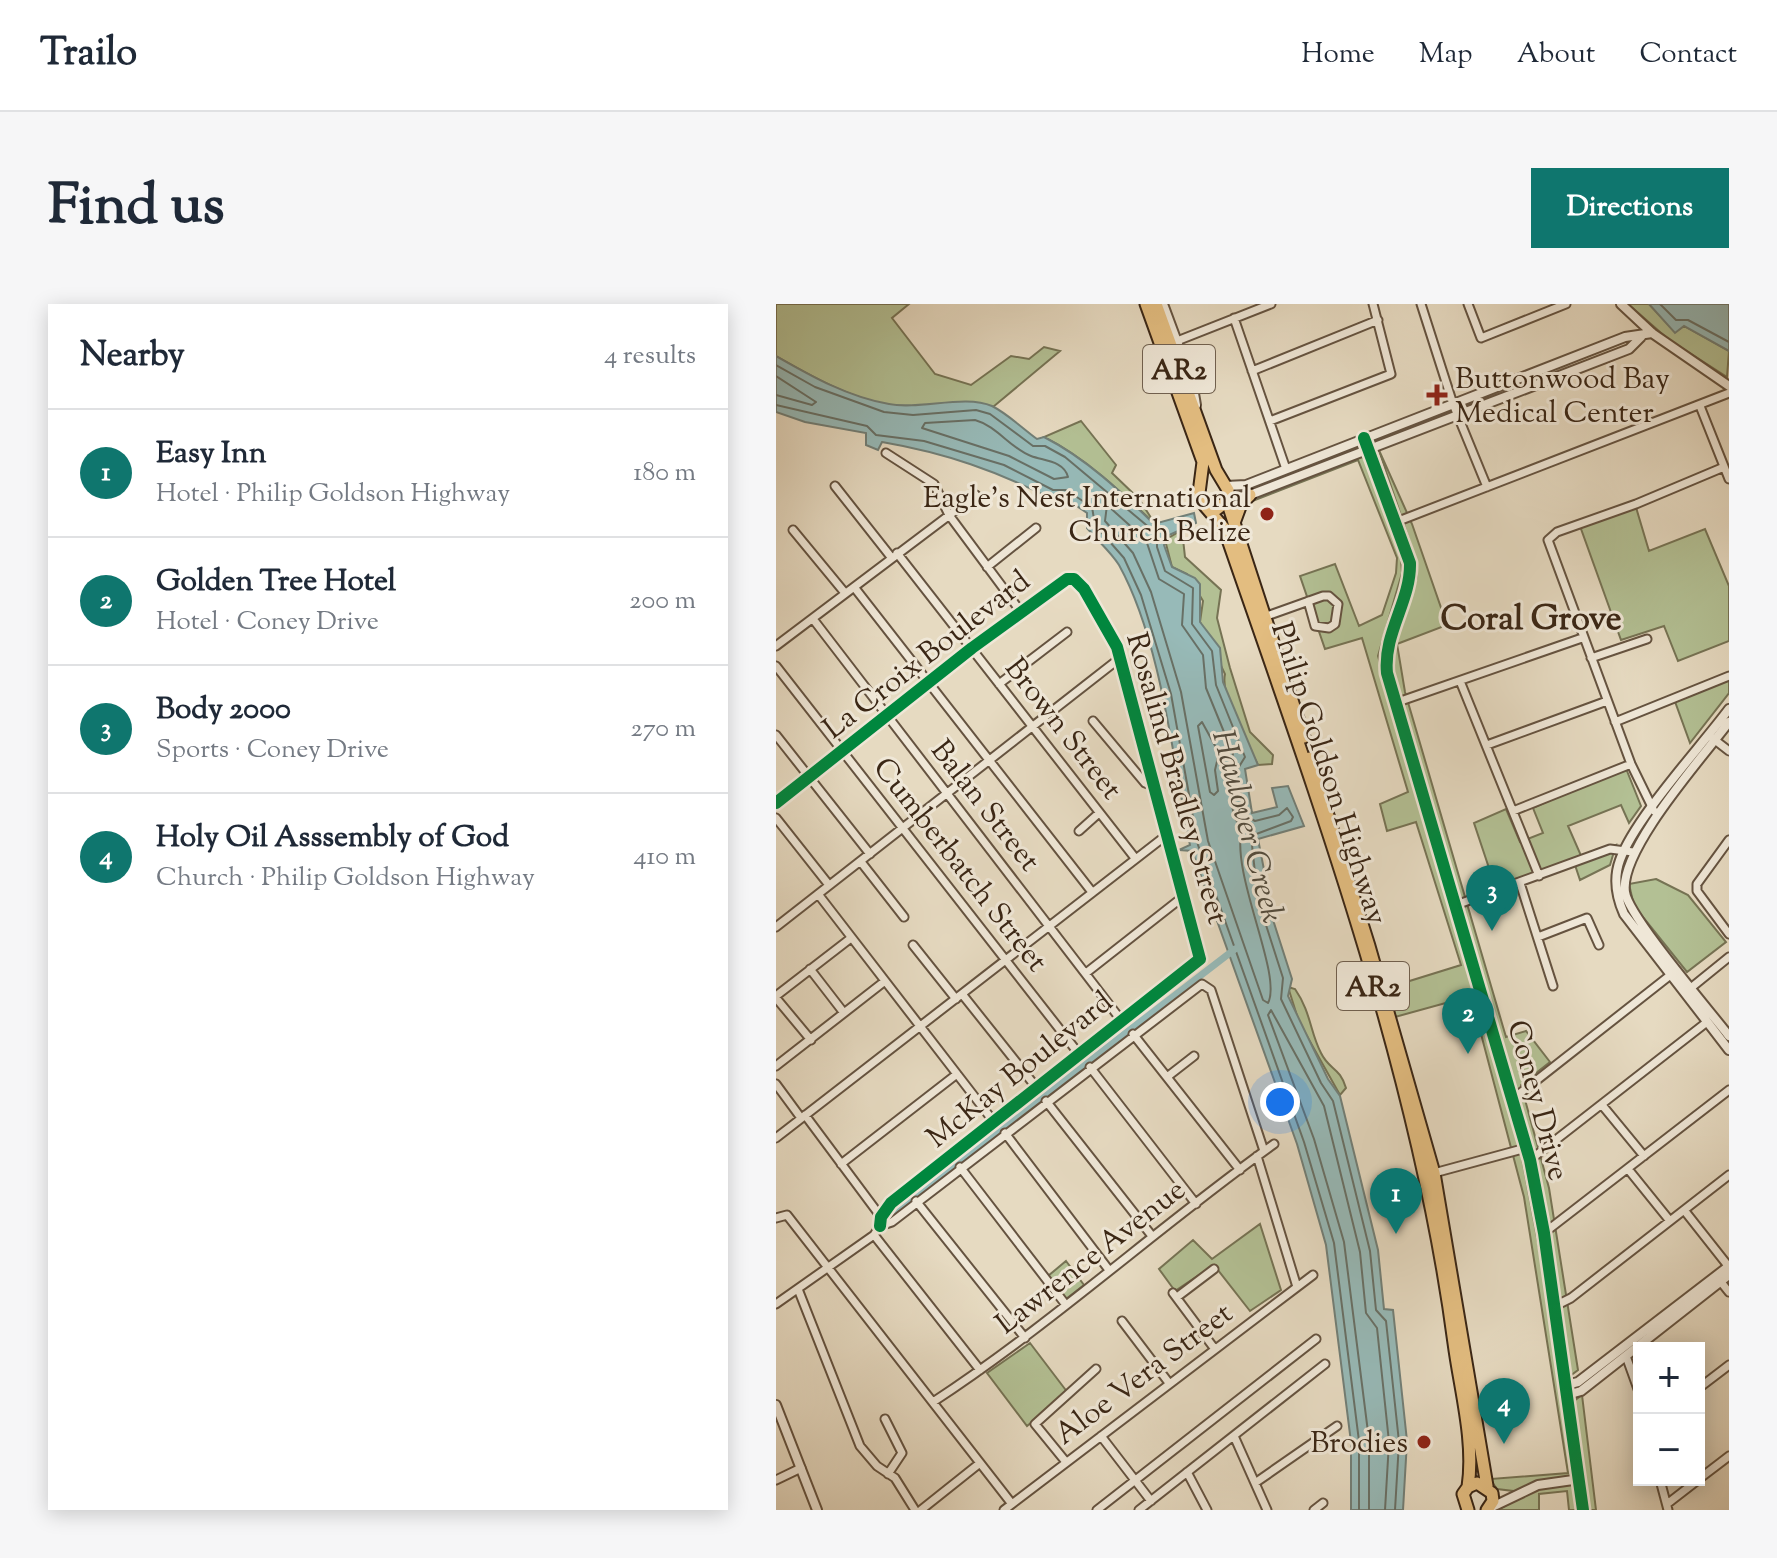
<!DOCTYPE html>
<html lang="en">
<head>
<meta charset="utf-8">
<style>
	:root { --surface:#fff; --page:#f6f6f7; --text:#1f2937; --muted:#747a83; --line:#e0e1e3; --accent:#0f766e }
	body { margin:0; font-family:"Sorts Mill Goudy",serif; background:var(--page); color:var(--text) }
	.controls { position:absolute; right:24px; bottom:24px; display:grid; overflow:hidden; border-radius:0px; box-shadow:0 4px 20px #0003 }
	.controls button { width:72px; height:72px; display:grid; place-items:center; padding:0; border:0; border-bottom:2px solid var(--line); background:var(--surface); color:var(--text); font:40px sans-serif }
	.you { position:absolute; left:504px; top:798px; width:28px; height:28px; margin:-20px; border:6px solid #fff; border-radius:50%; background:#1a73e8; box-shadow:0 0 0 12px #1a73e833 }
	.badge { display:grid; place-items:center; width:52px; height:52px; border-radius:50%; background:var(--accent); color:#fff; font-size:26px; font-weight:700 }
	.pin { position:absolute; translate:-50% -66px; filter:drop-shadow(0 2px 4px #0008) }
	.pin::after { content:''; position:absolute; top:42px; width:28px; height:24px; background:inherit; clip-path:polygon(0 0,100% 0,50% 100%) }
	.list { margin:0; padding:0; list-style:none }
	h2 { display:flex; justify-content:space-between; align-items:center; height:104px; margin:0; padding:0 32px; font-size:34px }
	h2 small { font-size:26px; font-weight:400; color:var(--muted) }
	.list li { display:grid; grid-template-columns:52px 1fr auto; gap:24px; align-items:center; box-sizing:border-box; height:128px; padding:0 32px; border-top:2px solid var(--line) }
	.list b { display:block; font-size:30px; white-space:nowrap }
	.list p { margin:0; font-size:26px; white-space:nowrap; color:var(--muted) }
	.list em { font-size:26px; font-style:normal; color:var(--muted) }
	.map { position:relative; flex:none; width:953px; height:1206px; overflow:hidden; border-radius:0px }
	header { display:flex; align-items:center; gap:48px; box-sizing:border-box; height:112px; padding:0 40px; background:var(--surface); border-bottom:2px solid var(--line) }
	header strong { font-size:38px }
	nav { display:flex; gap:44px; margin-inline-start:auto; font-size:28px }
	.intro { display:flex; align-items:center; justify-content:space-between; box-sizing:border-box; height:192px; padding:0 48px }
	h1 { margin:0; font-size:56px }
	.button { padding:20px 36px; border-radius:0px; background:var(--accent); color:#fff; font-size:28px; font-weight:700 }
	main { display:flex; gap:48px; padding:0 48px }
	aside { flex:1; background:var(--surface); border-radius:0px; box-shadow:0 4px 20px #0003 }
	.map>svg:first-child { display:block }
</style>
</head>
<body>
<header>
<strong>Trailo</strong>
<nav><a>Home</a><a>Map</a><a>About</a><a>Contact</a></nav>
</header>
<div class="intro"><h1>Find us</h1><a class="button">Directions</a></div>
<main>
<aside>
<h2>Nearby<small>4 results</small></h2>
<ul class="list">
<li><span class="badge">1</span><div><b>Easy Inn</b><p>Hotel · Philip Goldson Highway</p></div><em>180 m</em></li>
<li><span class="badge">2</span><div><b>Golden Tree Hotel</b><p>Hotel · Coney Drive</p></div><em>200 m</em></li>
<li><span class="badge">3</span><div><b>Body 2000</b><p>Sports · Coney Drive</p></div><em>270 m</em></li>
<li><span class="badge">4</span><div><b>Holy Oil Asssembly of God</b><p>Church · Philip Goldson Highway</p></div><em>410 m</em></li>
</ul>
</aside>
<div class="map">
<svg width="953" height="1206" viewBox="0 0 953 1206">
	<rect width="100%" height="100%" fill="#e6dac1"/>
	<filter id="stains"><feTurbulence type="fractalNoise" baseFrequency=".0025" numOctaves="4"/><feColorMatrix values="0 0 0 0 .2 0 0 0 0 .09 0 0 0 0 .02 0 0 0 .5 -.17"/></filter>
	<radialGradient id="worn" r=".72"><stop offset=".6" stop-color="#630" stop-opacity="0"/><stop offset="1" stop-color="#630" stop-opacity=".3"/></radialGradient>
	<path fill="#b3c094" stroke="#767354" stroke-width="2" d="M 0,0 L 133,0 L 116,14 L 159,70 L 195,81 L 235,52 L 253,55 L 268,43 L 284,47 L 217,103 C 191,95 164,102 138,103 C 90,104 40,75 0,52 Z
		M 852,0 L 873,0 L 899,28 L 908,22 L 953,47 L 951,73 L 892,35 Z
		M 305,117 L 340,161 L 336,169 L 363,195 L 379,220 C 344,187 311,155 268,133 Z
		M 602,144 L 636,220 L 671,321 L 621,340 L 629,388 L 730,733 L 750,727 L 774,758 L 745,781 L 773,884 L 802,1066 L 794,1072 L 766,901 L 750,826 L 618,376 L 614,352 L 641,273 L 641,259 Z
		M 585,152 L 590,156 L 625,255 L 626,269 L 602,352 L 741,828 L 775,1007 L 802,1206 L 793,1206 L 791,1187 L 763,1190 L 763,1206 L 722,1206 L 738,1197 L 737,1187 L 721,1185 L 714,1175 L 792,1169 L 748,893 L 695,692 L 619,713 L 611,684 L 685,661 L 640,518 L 611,527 L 604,500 L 632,488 L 586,334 L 549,345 L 524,272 L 559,260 L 583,322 L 606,311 L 620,269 L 621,254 L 582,156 L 466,201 L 481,191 Z
		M 859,200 L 873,247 L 929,225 L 953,282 L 953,337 L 902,357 L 888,322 L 845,336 L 804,222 Z
		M 406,226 L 409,253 L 445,286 L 441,314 L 454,364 L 474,428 L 497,451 L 496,460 L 482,461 C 472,440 444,393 449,370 L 424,318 L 427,297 L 411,270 L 396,263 L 389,236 Z
		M 953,369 L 953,389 L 914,439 L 897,392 Z
		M 849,462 L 865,502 L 853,519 L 845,501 L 792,522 L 806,554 L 840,541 L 834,561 L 804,576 L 798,558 L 720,585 L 698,519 L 730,505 L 744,538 L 767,529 L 757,504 Z
		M 880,575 L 912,591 L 950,638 L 911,668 L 858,602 L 853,580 Z
		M 512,683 L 519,685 C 535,708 534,728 545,749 C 553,766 564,763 570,784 L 564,791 L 523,718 Z
		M 484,920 L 505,986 L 474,1007 L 438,961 L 399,987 L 383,965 L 417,936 L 436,955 Z
		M 290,957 L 308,981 L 290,995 L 272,972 Z
		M 254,1039 L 292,1089 L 251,1122 L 211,1069 Z
		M 806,1091 L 820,1206 L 812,1206 L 798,1097 Z"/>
	<path fill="#97bab8" stroke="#727f77" stroke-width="2" d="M 873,0 L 953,0 L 953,47 L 908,22 L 899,29 Z
		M 0,52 C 35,72 72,93 113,100 C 144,106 189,90 216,102 C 232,110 247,125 261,135 L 268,133 C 311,155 344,187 378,220 L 418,209 L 420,219 L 393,231 L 388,241 L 396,263 L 419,274 L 424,280 L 424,318 L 444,344 L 447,378 L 482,461 L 469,465 L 476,509 L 501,503 L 496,484 L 512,482 L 528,522 L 482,535 L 491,581 L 490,594 L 516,675 L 512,692 L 552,775 L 564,792 L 602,946 L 608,1005 L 617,1006 L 631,1137 L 627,1206 L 575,1206 L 575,1138 L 550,941 L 521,840 L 416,547 L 403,546 L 414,541 C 397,455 385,337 343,261 C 335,248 321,236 311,224 L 311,209 L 286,192 L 278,196 C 221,167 170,149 106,138 L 102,146 L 90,141 L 90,129 L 29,118 L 0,108 Z"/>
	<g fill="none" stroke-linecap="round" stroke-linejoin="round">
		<path stroke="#687066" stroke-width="2" d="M 884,0 L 900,16 L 912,16 L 953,38
			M 0,61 L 39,83 L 108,108 L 137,111 L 200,106 L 214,110 L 257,142 L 269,142 L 289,153 L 381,230 L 381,243 L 389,267 L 417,284 L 416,320 L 436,347 L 440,381 L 469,453 L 461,466 L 468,511 L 479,517 L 503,511 L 511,504 L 517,513 L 515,517 L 475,532 L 482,596 L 507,674 L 505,695 L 545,779 L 557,797 L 594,947 L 600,1006 L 610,1017 L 623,1138 L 619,1206
			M 0,72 L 40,98 L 36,101 L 0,91
			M 0,101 L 91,122 L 100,131 L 148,137 L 228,161 L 277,186 L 290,186 L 316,203 L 319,221 L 348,254 L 365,291 L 395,390 L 422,541 L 528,838 L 558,939 L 583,1137 L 583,1206
			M 199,116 C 221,122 234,144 255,152 C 269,157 288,157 292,173 L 278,175 L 233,152 L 146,124 L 149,119 Z
			M 331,201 L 370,236 L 383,275 L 408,290 L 406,321 L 427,351 L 430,384 L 457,450 L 451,469 L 458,513 L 466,525 C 454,569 507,671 492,699 L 487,696 L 432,537 L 405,388 L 375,288 L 357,249 L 329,217 Z
			M 426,418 L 443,449 L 439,466 L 442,487 L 438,491 L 434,488 L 422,422 Z
			M 593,1206 L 593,1136 L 568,938 L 538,835 L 492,711 L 495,706 L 548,802 L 584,948 L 590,1009 L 601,1024 L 613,1138 L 609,1206"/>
		<path stroke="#97bab8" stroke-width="7" d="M 112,912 L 459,645"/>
		<g stroke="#655340" stroke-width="11">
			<path id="minor" d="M 645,0 L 677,100 L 711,183
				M 692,0 L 705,34 L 790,0
				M 458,14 L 510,165
				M 401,37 L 495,0
				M 476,67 L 602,16
				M 924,102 L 953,175
				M 494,117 L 615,70 L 597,0
				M 110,149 L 158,180 L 173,211 L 245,308
				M 59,182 L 115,253
				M 620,218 L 953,89
				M 17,226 L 69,289
				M 121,249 L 359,554
				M 211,263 L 260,224
				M 78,283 L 316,588
				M 488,313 L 547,292 L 553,292 L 562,300 L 559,320 L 553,324 L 539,322 L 532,297
				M 37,315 L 345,716
				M 0,342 L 200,191
				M 815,354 L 871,335
				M 0,362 L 303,750
				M 684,377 L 763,572
				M 223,380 L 291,328
				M 619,399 L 806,334
				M 317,417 L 369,479 L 379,483
				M 839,418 L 953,372
				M 0,431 L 94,550
				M 935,433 L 953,447
				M 711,441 L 831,397
				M 737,507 L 855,460
				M 878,507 L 855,460 L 772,236 L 781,228 L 860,200 L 948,163
				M 0,514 L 53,581
				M 303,527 L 323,509
				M 953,536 L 921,580 L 921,587 L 953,630
				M 85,558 L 128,613
				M 744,579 L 777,682
				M 42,590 L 218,818
				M 680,601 L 834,545 L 857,548
				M 0,623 L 344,354
				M 762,633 L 811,614 L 823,641
				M 137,641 L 180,695
				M 34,665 L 68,709
				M 310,669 L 408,592
				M 916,683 L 953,653
				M 186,690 L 260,783
				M 0,692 L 75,634
				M 0,694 L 35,736
				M 357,730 L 464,866
				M 0,762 L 109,677
				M 314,763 L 420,900
				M 391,773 L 418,752
				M 0,780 L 25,814
				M 738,794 L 897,669
				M 270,797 L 376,932
				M 826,801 L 868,852
				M 29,811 L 105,913
				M 229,829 L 333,966
				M 0,834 L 392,530
				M 481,852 L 521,983
				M 754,856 L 931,718
				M 65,860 L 181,770
				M 184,863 L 290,1001
				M 852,865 L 894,917
				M 658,869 L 750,844
				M 140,897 L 249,1034
				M 908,906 L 953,963
				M 0,914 L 11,911 L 236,1200
				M 104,922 L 105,913 L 115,899 L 424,655 L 341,343 L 308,285 L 294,274
				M 768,929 L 953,786
				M 98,931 L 204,1066
				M 945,978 L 953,988
				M 22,985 L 84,1142 L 101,1162 L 119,1174 L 139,1206
				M 397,989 L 438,1044
				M 401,993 L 438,965
				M 0,1000 L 98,931 L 104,922 L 116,918 L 426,680 L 435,686 L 488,847
				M 779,1002 L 795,994 L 953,871
				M 346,1017 L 393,1079
				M 850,1052 L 863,1088
				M 923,1084 L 953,1061
				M 157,1098 C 276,1020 382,923 498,840
				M 109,1115 L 126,1149 L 112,1170
				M 325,1132 L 375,1197
				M 458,1132 L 491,1206
				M 290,1158 L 259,1120 L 320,1065
				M 411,1168 L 431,1206
				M 923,1175 L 953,1152
				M 0,1176 L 25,1164
				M 884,1176 L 892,1206
				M 479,1179 L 561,1122
				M 891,1200 L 922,1176
				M 145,1206 L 204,1159
				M 228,1206 L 537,971
				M 321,1206 L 540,1035
				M 363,1206 L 549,1060
				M 538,1206 L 547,1199"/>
		</g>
		<g stroke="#655340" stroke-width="12">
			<path id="tertiary" d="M 387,0 L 416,78 L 420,101
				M 845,0 L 876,29 L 953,82
				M 588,134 L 634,259 C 635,297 607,329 611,369 L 754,856 L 768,929 L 807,1206
				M 450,182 L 470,181 L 849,33 L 876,29
				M 452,195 L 474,191 L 853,45 L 865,33
				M 953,405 C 924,444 859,514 844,556 C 837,575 840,592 848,610 L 953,746
				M 953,418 C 926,454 843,546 849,588 C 852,612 933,706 953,732
				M 0,499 L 196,344 L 294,274
				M 790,1081 L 802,1078 L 953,962
				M 791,1091 L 805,1087 L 953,971
				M 0,1101 L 41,1206
				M 714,1204 L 762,1181 L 804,1175"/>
		</g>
		<g stroke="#3a2615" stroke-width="15">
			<path id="primary" d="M 370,0 L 427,158 L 423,189 L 429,202 L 441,205 L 451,197 L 452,186 L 440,166 L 380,0
				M 451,197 L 528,433
				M 429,202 L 448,224 C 538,485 642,765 678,1039 C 684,1085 699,1137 692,1183
				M 458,219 L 465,200 L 474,191
				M 534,454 L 593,642 L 658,869 L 711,1182
				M 692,1206 L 687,1190 L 692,1183 L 701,1179 L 716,1189 L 717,1197 L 711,1206"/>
		</g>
		<use href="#minor" stroke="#efe7d7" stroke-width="7"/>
		<use href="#tertiary" stroke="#efe7d7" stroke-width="8"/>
		<use href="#primary" stroke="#e3bd80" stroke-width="11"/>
		<g stroke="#efe7d7" stroke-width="17">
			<path id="cycleway" d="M 588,134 L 634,259 C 635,297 607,329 611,369 L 754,856 L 768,929 L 807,1206
				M 0,499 L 196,344 L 291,275 L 298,275 L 308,285 L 341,343 L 424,655 L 115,899 L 105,913 L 104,922"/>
		</g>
		<use href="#cycleway" stroke="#00873e" stroke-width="12"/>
	</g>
	<g fill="#8f2418" stroke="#efe7d7" stroke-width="3">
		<path d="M657 79h8v8h8v8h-8v8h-8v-8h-8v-8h8z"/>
		<circle cx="491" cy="210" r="8"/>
		<circle cx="648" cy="1138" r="8"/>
	</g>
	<g text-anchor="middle" stroke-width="6" stroke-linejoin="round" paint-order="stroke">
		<g fill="#efe7d7" stroke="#70604f" stroke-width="2">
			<rect x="367" y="41" width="72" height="48" rx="6"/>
			<rect x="561" y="658" width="72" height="48" rx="6"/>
		</g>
		<g font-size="28" font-weight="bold" fill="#3a2615">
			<text x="403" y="75">AR2</text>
			<text x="597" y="692">AR2</text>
		</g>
		<g font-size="30" fill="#3a2615" stroke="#efe7d7" text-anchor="end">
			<text x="679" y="84" text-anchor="start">Buttonwood Bay<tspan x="679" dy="34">Medical Center</tspan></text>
			<text x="475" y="203">Eagle's Nest International<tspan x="475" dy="34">Church Belize</tspan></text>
			<text x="632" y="1148">Brodies</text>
		</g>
		<g font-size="30" fill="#3a2615" stroke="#efe7d7">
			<text transform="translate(150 350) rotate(-38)" y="10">La Croix Boulevard</text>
			<text transform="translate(288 424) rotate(52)" y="10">Brown Street</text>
			<text transform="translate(554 469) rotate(72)" y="10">Philip Goldson Highway</text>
			<text transform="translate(402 474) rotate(74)" y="10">Rosalind Bradley Street</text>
			<text transform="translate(210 501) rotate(52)" y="10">Balan Street</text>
			<text transform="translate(185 560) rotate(52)" y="10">Cumberbatch Street</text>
			<text transform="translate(243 765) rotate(-39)" y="10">McKay Boulevard</text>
			<text transform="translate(763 796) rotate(75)" y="10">Coney Drive</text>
			<text transform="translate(314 952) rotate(-38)" y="10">Lawrence Avenue</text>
			<text transform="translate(367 1069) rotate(-37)" y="10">Aloe Vera Street</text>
		</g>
		<g font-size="32" font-style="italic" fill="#514b3e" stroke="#efe7d7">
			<text transform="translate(473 522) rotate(75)" y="11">Haulover Creek</text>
		</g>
		<g font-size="34" font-weight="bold" fill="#3a2615" stroke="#efe7d7">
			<text x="755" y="325">Coral Grove</text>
		</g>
	</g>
	<rect width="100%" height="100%" filter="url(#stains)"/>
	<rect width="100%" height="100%" fill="url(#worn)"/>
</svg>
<div class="controls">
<button>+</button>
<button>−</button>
</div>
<div class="you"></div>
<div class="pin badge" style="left:620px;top:930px">1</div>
<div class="pin badge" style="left:692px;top:750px">2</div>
<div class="pin badge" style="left:716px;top:627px">3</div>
<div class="pin badge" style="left:728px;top:1140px">4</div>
</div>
</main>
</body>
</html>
